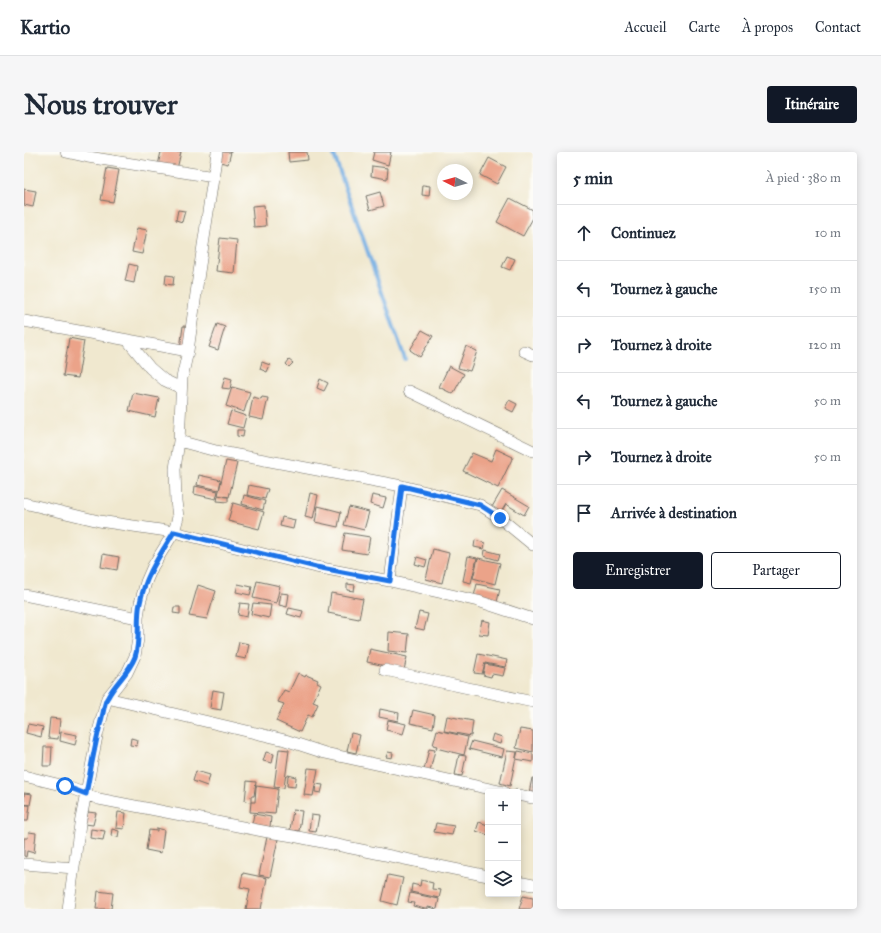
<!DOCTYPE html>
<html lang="fr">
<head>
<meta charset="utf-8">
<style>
	:root { --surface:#fff; --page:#f6f6f7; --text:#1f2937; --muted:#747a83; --line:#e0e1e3; --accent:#111827 }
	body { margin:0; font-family:"IM FELL Great Primer",serif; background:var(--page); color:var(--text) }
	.controls { position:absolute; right:12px; bottom:12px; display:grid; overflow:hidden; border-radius:4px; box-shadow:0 2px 10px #0003 }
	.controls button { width:36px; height:36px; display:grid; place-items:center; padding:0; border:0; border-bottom:1px solid var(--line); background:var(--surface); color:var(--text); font:20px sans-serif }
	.compass { position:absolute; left:413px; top:12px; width:36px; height:36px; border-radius:50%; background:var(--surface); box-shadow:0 2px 10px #0003; rotate:275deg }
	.stop { position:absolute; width:12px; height:12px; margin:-9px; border:3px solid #1a73e8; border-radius:50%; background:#fff }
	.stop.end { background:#1a73e8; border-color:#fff; box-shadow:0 1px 4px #0008 }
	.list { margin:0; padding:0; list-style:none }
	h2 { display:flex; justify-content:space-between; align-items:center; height:52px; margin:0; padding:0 16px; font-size:17px }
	h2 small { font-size:13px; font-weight:400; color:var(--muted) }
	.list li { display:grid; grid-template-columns:26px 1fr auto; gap:12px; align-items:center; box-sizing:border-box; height:56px; padding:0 16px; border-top:1px solid var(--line) }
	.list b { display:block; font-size:15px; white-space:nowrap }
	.list em { font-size:13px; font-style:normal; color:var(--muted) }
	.actions { display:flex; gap:8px; padding:12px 16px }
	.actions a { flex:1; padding:9px 0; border:1px solid var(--accent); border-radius:4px; text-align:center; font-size:14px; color:var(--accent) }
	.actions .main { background:var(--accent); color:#fff }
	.icon { flex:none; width:22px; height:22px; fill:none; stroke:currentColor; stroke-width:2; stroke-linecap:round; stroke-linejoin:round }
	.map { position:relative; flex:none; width:509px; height:757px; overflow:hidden; border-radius:4px }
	header { display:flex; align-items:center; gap:24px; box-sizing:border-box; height:56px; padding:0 20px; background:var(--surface); border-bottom:1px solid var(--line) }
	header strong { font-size:19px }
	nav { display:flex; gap:22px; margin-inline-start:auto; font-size:14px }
	.intro { display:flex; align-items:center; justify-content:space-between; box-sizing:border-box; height:96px; padding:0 24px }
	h1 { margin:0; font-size:28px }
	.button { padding:10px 18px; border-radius:4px; background:var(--accent); color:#fff; font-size:14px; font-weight:700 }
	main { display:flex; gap:24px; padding:0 24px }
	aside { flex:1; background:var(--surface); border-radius:4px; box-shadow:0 2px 10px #0003 }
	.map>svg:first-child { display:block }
</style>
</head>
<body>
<header>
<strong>Kartio</strong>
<nav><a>Accueil</a><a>Carte</a><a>À propos</a><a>Contact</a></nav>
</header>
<div class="intro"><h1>Nous trouver</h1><a class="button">Itinéraire</a></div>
<main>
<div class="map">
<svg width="509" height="757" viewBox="0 0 509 757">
	<rect width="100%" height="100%" fill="#fdfcf7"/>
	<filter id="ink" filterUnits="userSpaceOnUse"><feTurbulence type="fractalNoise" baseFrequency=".025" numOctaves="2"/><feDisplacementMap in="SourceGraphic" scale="8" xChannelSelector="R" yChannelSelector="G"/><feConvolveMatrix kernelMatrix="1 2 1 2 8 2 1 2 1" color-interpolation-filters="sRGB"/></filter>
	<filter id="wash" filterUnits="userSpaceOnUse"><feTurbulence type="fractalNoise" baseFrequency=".012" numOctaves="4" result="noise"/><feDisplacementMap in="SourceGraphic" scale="16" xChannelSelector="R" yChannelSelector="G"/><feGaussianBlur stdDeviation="0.9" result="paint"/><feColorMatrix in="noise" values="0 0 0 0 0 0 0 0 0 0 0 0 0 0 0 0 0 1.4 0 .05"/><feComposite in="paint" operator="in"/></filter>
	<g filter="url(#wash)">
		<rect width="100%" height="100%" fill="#f0e8cf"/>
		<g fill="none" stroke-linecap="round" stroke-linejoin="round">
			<path stroke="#70abe1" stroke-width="4" d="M 309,0 L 381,207"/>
		</g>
		<g id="blocks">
			<path fill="#eba389" d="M 137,0 L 157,0 L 153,17 L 134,13 Z
				M 194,0 L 207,0 L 204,12 L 192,9 Z
				M 264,0 L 283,0 L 284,8 L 265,10 Z
				M 350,0 L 367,0 L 364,13 L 348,8 Z
				M 465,6 L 482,15 L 473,32 L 456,23 Z
				M 348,14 L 364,16 L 363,27 L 347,24 Z
				M 83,16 L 95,18 L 89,50 L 77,48 Z
				M 399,33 L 406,34 L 405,44 L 398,43 Z
				M 0,37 L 12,39 L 9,55 L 0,53 Z
				M 356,40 L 360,54 L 346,58 L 342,44 Z
				M 486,46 L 509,58 L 509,66 L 499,84 L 473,70 Z
				M 240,53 L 242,74 L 230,75 L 228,54 Z
				M 154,58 L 161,59 L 158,70 L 152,68 Z
				M 113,76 L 123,78 L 118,102 L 108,100 Z
				M 196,86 L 213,88 L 210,121 L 192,119 Z
				M 483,104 L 491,107 L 486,118 L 478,115 Z
				M 105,112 L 113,114 L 110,131 L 101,129 Z
				M 142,123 L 150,124 L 149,133 L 141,132 Z
				M 193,172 L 201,175 L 194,198 L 185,195 Z
				M 159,174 L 170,175 L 167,199 L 156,197 Z
				M 398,178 L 409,184 L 396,205 L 386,198 Z
				M 45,186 L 60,189 L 54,226 L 39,224 Z
				M 442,194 L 453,199 L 446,219 L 434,216 Z
				M 265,208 L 269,211 L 265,215 L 262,212 Z
				M 238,210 L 246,213 L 243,220 L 236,217 Z
				M 425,214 L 440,222 L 429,242 L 415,235 Z
				M 201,225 L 208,227 L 206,237 L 198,236 Z
				M 296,227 L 304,231 L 300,239 L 293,236 Z
				M 208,235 L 226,240 L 220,260 L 202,254 Z
				M 109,241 L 135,246 L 131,265 L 105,259 Z
				M 229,245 L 237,247 L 238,245 L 244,246 L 239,268 L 225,265 Z
				M 485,248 L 493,252 L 489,260 L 481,256 Z
				M 207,259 L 222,264 L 219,276 L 203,272 Z
				M 213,278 L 220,278 L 219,285 L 213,284 Z
				M 472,297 L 489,305 L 474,336 L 439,319 L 448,301 L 467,309 Z
				M 202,309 L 213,311 L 205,345 L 194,343 Z
				M 175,323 L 197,328 L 195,338 L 173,333 Z
				M 225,333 L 244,337 L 241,347 L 223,343 Z
				M 171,334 L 194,339 L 192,347 L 170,342 Z
				M 478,338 L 505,354 L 500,363 L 482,352 L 474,365 L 465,360 Z
				M 286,341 L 294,343 L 289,367 L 281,365 Z
				M 220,343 L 241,349 L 239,358 L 218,352 Z
				M 348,343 L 362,346 L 359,356 L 346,352 Z
				M 194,344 L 204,345 L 204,350 L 193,349 Z
				M 209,351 L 240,360 L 235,377 L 204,369 Z
				M 294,354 L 317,360 L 314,375 L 291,370 Z
				M 325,355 L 345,360 L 340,378 L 320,373 Z
				M 258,365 L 271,368 L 269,377 L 256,374 Z
				M 321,381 L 346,385 L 343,402 L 318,398 Z
				M 451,388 L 461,391 L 460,397 L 450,395 Z
				M 409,397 L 425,401 L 418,431 L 402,427 Z
				M 461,398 L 476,402 L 474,408 L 460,404 Z
				M 79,402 L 95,405 L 93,418 L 77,415 Z
				M 444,404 L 453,406 L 447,431 L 439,429 Z
				M 393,405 L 403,408 L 401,415 L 391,412 Z
				M 454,406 L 476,411 L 471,432 L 449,426 Z
				M 233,429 L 256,434 L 252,451 L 229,446 Z
				M 214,432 L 228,435 L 226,443 L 212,440 Z
				M 323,432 L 331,433 L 330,439 L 323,438 Z
				M 453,432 L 476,437 L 473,450 L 450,444 Z
				M 174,433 L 192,439 L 183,467 L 165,464 Z
				M 257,441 L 265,442 L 263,455 L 255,453 Z
				M 307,441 L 339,447 L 335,467 L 304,461 Z
				M 216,451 L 225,452 L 223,465 L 214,463 Z
				M 229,451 L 247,453 L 245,466 L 227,462 Z
				M 150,455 L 156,455 L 156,462 L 149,461 Z
				M 265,456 L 279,459 L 277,466 L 263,462 Z
				M 395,460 L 404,462 L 400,478 L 391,476 Z
				M 458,468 L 466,470 L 464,483 L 455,482 Z
				M 365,480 L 385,482 L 383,501 L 364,499 Z
				M 215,490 L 225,492 L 222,507 L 212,505 Z
				M 346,497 L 383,505 L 380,518 L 343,510 Z
				M 454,502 L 483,508 L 481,515 L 461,511 L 458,522 L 450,521 Z
				M 461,512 L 481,516 L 479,524 L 468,522 L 467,525 L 459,523 Z
				M 274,521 L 281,525 L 282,523 L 294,528 L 293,530 L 297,532 L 289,550 L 294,552 L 288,565 L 284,563 L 276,580 L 252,569 L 260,552 L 254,550 L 260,538 L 265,540 Z
				M 189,538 L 200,540 L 197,558 L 186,556 Z
				M 356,557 L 375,561 L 374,569 L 355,565 Z
				M 389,558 L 411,563 L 409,576 L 386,571 Z
				M 423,564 L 449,569 L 447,584 L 420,579 Z
				M 26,566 L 36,567 L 34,587 L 24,586 Z
				M 364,568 L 382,572 L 379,582 L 362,578 Z
				M 4,572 L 19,575 L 17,585 L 2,581 Z
				M 496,577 L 509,579 L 509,600 L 492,596 Z
				M 413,578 L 444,585 L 440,603 L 412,596 L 413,594 L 409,593 Z
				M 37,580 L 53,583 L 51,593 L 36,589 Z
				M 327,581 L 336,583 L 332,601 L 323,599 Z
				M 469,582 L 478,585 L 476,592 L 467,589 Z
				M 107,586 L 114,588 L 113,594 L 106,593 Z
				M 448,589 L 480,597 L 478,605 L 445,597 Z
				M 20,595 L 28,595 L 27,614 L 19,614 Z
				M 255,597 L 265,598 L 260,636 L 250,635 Z
				M 405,597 L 411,598 L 406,619 L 400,618 Z
				M 483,599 L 493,600 L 486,634 L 476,631 Z
				M 494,599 L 509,602 L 509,610 L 492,607 Z
				M 242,600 L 250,602 L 248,611 L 239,609 Z
				M 364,600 L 369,601 L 368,606 L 362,605 Z
				M 435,603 L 442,604 L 438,624 L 431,623 Z
				M 284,616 L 294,617 L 289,644 L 280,643 Z
				M 172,619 L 186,623 L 183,634 L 169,629 Z
				M 264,623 L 272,625 L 271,635 L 263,634 Z
				M 508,626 L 509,626 L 509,642 L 505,641 Z
				M 223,629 L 232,630 L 230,644 L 227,644 L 227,650 L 221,649 Z
				M 292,632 L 299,633 L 297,641 L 291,640 Z
				M 232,634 L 254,637 L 251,662 L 226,660 L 227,650 L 231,650 Z
				M 0,641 L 8,642 L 6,653 L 0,652 Z
				M 0,653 L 6,653 L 4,669 L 0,669 Z
				M 269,658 L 278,659 L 275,679 L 266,678 Z
				M 64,660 L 72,661 L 69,673 L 61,672 Z
				M 94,660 L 102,661 L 100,677 L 92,676 Z
				M 230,662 L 247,665 L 246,675 L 228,672 Z
				M 287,663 L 295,664 L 292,680 L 285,679 Z
				M 455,670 L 464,673 L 464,683 L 452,679 Z
				M 412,671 L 430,674 L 428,683 L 410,680 Z
				M 133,676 L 140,678 L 137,701 L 122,698 L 125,678 L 133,679 Z
				M 67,677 L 81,679 L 79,688 L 66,686 Z
				M 88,677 L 95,679 L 94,685 L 87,684 Z
				M 5,680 L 12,681 L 10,701 L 3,699 L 2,705 L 0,704 L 0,686 L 4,686 Z
				M 243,685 L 254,687 L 246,725 L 235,723 Z
				M 219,721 L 243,726 L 237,757 L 222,757 L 226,737 L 216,735 Z
				M 364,723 L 379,726 L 373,753 L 358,749 Z
				M 397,728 L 409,731 L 408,737 L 417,738 L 415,746 L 387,740 L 388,732 L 396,734 Z
				M 74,739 L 89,741 L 87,757 L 72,757 Z
				M 386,741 L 415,747 L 413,757 L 404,755 L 404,757 L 401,757 L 389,754 L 390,751 L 384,750 Z
				M 499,744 L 509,746 L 509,757 L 495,757 Z"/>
		</g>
	</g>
	<g filter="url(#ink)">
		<use href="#blocks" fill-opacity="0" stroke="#706d64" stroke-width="1"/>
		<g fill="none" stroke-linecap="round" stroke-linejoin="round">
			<g stroke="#706d64" stroke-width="12">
				<path id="street" d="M 42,0 L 64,5 L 190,25
					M 0,169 L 164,199 L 175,120 L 193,0
					M 104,189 L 126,216 L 140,228 L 157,236
					M 500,199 L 509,203
					M 385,239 L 509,299
					M 155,289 L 192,299 L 378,334 L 456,353 L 476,366 L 509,393
					M 0,351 L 75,369 L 150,380 L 292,415 L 366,429 L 454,449 L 509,467
					M 366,429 L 378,334
					M 0,443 L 114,466
					M 361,518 L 509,550
					M 83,546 L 261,588 L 301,601 L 480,640
					M 0,624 L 41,634 L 75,647 L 244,680 L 269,684 L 464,724
					M 494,643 L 509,646
					M 0,712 L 50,716
					M 494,730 L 509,733
					M 44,757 L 56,672 L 73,584 L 83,546 L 103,521 L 111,504 L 114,487 L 114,466 L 116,451 L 122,430 L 129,414 L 150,380 L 154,365 L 152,349 L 151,317 L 155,289 L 158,226 L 164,199"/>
			</g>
			<use href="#street" stroke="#fff" stroke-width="11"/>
		</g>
	</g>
	<g fill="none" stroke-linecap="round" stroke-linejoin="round" filter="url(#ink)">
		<path stroke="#1a73e8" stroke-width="5" d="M 41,634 L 62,642 C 67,616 71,591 78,565 C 80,559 80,550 84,545 C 92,530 104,522 111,505 C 117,488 112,468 116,451 C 121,424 136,403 150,380 L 292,415 L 366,429 L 378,334 L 456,353 L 476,366"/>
	</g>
</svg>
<div class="controls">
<button>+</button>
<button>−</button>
<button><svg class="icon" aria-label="layers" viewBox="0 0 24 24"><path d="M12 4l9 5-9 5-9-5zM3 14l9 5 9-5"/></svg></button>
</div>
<svg class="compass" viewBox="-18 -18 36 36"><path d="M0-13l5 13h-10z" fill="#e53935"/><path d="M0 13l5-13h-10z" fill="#747a83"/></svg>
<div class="stop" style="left:41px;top:634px"></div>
<div class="stop end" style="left:476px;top:366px"></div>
</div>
<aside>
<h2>5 min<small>À pied · 380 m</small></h2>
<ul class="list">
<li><svg class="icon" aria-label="ahead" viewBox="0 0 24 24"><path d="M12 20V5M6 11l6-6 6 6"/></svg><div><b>Continuez</b></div><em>10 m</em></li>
<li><svg class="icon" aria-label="left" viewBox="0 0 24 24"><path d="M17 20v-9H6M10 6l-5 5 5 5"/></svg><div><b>Tournez à gauche</b></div><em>150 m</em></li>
<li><svg class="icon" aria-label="right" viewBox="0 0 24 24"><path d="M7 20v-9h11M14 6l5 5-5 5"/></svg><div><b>Tournez à droite</b></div><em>120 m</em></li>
<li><svg class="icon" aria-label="left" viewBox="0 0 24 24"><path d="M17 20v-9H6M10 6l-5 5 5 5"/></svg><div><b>Tournez à gauche</b></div><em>50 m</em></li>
<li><svg class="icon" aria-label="right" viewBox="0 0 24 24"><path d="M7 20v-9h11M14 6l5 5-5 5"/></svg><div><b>Tournez à droite</b></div><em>50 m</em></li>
<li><svg class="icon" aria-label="arrive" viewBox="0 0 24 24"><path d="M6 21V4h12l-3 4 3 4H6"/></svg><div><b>Arrivée à destination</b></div></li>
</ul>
<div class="actions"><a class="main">Enregistrer</a><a>Partager</a></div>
</aside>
</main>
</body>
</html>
